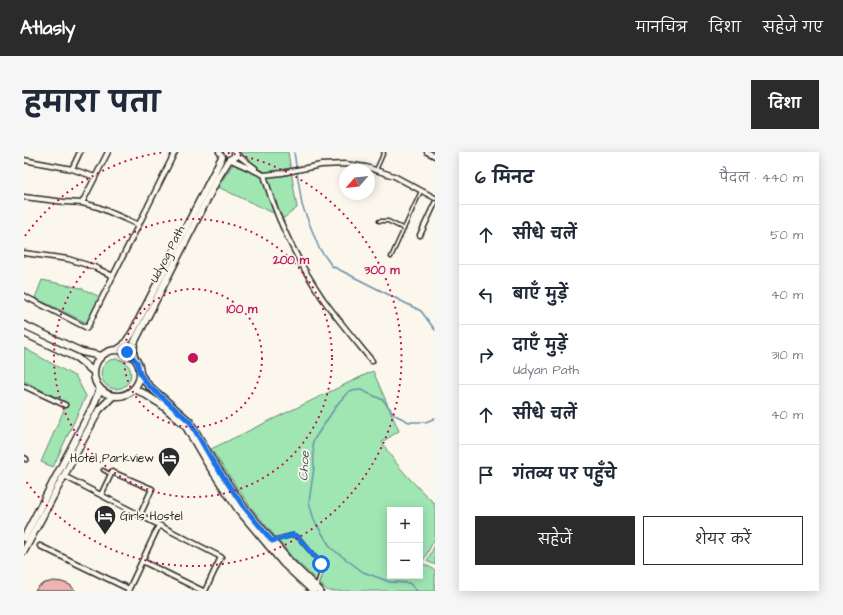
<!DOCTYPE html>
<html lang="hi">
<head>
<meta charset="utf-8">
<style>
	:root { --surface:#fff; --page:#f6f6f7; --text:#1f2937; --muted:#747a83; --line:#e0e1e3; --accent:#2b2b2b }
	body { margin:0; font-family:"Architects Daughter","Playpen Sans Deva",sans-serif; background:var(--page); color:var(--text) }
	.controls { position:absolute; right:12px; bottom:12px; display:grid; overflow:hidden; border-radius:0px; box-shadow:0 2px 10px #0003 }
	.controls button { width:36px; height:36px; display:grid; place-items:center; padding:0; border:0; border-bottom:1px solid var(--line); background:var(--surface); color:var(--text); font:20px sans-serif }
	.compass { position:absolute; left:315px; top:12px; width:36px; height:36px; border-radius:50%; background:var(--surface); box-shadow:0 2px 10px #0003; rotate:242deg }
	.stop { position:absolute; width:12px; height:12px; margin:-9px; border:3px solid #1a73e8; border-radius:50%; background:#fff }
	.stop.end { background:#1a73e8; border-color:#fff; box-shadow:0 1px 4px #0008 }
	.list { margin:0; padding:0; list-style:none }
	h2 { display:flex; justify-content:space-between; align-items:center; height:52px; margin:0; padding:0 16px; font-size:17px }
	h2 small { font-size:13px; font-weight:400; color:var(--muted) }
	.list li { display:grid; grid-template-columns:26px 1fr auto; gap:12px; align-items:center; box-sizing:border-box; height:60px; padding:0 16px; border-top:1px solid var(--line) }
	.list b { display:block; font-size:15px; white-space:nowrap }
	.list p { margin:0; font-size:13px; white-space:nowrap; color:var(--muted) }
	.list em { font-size:13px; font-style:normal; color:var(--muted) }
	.actions { display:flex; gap:8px; padding:12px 16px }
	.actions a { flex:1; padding:9px 0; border:1px solid var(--accent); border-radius:0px; text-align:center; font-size:14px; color:var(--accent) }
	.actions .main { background:var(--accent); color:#fff }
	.icon { flex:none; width:22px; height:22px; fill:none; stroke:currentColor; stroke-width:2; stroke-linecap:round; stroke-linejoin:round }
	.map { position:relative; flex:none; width:411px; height:439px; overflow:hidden; border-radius:0px }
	header { display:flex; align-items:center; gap:24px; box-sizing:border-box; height:56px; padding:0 20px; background:var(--accent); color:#fff }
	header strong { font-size:19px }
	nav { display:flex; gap:22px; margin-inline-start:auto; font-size:14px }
	.intro { display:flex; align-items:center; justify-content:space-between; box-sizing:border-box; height:96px; padding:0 24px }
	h1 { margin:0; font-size:28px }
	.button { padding:10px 18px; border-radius:0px; background:var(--accent); color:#fff; font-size:14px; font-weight:700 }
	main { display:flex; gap:24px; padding:0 24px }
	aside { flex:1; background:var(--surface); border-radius:0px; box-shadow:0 2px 10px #0003 }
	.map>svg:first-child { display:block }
</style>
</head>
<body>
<header>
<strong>Atlasly</strong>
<nav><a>मानचित्र</a><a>दिशा</a><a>सहेजे गए</a></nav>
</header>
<div class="intro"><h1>हमारा पता</h1><a class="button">दिशा</a></div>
<main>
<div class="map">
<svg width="411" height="439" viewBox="0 0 411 439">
	<rect width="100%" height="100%" fill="#fbf7ec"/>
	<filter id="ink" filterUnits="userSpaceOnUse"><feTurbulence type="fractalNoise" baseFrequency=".025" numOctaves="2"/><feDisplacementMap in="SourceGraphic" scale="8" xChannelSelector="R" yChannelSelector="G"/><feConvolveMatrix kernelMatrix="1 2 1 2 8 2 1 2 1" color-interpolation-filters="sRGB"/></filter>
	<g filter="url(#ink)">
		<path fill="#9fe6b3" stroke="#65886f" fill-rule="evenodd" d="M 213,0 L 264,0 L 273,56 L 260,66 L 194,35 L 211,9 Z
			M 18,128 L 57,136 L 76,145 L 63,171 L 11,146 Z
			M 0,196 L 52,225 L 62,244 L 29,315 L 17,310 L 43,251 L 0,229 Z
			M77 222a15 15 0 1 1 30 0a15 15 0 1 1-30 0Z
			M 349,219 L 375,279 L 358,290 C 370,312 392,334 411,352 L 411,386 L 398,411 L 411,418 L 411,439 L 304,439 L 269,406 L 226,354 L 187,297 ZM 366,358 L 396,358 L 396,424 L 366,424 Z
			M 411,393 L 411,413 L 403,409 Z"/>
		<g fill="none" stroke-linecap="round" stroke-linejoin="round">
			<path stroke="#6d8fa7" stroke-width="1.5" d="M 270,0 L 278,53 L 295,96 L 308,114 L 397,159 L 411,178
				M 393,439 L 385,431 L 366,430 L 339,420 L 307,396 L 290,368 L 285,350 L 290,316 L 289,289 L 315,250 L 325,239 L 337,238 L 359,248 L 371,263 L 385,270 L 402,270 L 411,266"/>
		</g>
		<path fill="#f0b4b2" stroke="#2b2b2b" d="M 30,429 L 38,430 L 46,433 L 52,439 L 11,439 L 14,435 L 21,431 Z"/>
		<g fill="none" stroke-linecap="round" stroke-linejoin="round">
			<g stroke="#2b2b2b" stroke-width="5">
				<path id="service" d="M 352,18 L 360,0
					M 355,69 L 364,69 L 380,77
					M 367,105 L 397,39
					M 79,318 L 86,322
					M 249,388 L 269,383 L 274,385 L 297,412 L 297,420 L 293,433"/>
			</g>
			<g stroke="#2b2b2b" stroke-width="7">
				<path id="minor" d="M 195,0 L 196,1
					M 403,0 L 411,4
					M 212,2 L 231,16
					M 0,8 L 48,17 L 71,25
					M 207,8 L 240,23 L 258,21 L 297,13 L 321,12 L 342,15 L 370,24 L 411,46
					M 48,17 L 56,0
					M 240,23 C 252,66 274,110 299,147 C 314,168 331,188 348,209
					M 0,45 L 41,50 L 58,51 L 74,55 L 115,73
					M 58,51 L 84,0
					M 396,83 L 411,51
					M 0,101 L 44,107 L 70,115 L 89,124
					M 0,144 L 63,176 L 151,0
					M 0,234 L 41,253
					M 0,306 L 2,307
					M 40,324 L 197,405 L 181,439
					M 77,343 L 88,320 L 128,337 L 116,363
					M 16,394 L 105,437
					M 118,409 L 179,439
					M 104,439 L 135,373"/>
			</g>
			<g stroke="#2b2b2b" stroke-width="9">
				<path id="secondary" d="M 0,173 L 58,200 L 77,204
					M 0,181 L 53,206 L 70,220
					M70 221a23 23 0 1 1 46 0a23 23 0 1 1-46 0Z
					M 93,198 L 99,194 L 108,181 L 198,5
					M 111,207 L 109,201 L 110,191 L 195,24 L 205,8 L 211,5 L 211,0
					M 116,222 L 124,233 L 166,270 L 188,308 L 219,354 L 265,409 L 296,439
					M 110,237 L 119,241 L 138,253 L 161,273 L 182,309 L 214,357 L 260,412 L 289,439
					M 0,386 L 69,254 L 76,237
					M 0,399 L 75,258 L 89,244"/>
			</g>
			<use href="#service" stroke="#fbf7ec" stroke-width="2"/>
			<use href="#minor" stroke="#fbf7ec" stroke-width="4"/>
			<use href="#secondary" stroke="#fbf7ec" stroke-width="6"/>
		</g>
	</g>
	<g fill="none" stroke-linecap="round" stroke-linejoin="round" filter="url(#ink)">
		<path stroke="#1a73e8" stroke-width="5" d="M 103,200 L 113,210 L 116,222 L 124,233 L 166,270 L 188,308 L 219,354 L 248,389 L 269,383 L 274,385 L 297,412"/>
	</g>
	<g fill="none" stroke="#c2185b" stroke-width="2" stroke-dasharray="2 4">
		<circle cx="169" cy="206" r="69"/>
		<circle cx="169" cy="206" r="139"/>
		<path d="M1 84A208 208 0 0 1 140 0M198 0A208 208 0 1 1 1 328"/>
	</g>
	<defs>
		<g id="hotel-pin" transform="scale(1.15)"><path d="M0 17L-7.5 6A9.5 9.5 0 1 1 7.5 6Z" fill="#2b2b2b" stroke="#fbf7ec"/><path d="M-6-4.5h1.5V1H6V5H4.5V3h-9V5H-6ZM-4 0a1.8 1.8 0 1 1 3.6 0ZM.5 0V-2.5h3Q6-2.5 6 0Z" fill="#fff"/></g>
	</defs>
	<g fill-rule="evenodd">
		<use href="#hotel-pin" x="145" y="306"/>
		<use href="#hotel-pin" x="81" y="364"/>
	</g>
	<g text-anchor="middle" stroke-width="3.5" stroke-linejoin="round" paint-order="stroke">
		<g font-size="12" fill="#2b2b2b" stroke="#fbf7ec">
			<text transform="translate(143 102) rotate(-63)" y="4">Udyog Path</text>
		</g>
		<g font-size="12" fill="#2b2b2b" stroke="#fbf7ec" text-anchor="end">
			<text x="130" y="310">Hotel Parkview</text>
			<text x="96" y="368" text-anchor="start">Girls Hostel</text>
		</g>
		<g font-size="13" font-style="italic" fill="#46555e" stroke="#fbf7ec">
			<text transform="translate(279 314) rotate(-87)" y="5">Choe</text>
		</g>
	</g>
	<circle cx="169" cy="206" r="6" fill="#c2185b" stroke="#fbf7ec" stroke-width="2"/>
	<g font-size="12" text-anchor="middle" font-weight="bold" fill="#c2185b" stroke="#fbf7ec" stroke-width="3.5" stroke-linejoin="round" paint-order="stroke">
		<text x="267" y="112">200 m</text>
		<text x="358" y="122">300 m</text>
		<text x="218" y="161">100 m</text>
	</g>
</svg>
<div class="controls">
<button>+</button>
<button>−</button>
</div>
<svg class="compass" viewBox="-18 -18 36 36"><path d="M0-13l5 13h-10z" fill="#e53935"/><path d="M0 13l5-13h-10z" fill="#747a83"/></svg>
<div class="stop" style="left:297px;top:412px"></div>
<div class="stop end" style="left:103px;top:200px"></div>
</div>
<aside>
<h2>6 मिनट<small>पैदल · 440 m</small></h2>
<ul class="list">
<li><svg class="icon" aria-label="ahead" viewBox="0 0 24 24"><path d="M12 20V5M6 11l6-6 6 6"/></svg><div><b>सीधे चलें</b></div><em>50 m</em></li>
<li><svg class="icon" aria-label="left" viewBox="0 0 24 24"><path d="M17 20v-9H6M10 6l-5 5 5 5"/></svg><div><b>बाएँ मुड़ें</b></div><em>40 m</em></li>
<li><svg class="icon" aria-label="right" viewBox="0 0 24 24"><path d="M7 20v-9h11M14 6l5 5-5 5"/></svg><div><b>दाएँ मुड़ें</b><p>Udyan Path</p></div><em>310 m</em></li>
<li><svg class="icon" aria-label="ahead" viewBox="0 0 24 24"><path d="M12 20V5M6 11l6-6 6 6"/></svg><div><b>सीधे चलें</b></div><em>40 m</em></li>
<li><svg class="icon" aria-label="arrive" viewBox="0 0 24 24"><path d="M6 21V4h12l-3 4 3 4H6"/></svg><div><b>गंतव्य पर पहुँचे</b></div></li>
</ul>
<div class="actions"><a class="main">सहेजें</a><a>शेयर करें</a></div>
</aside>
</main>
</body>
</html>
